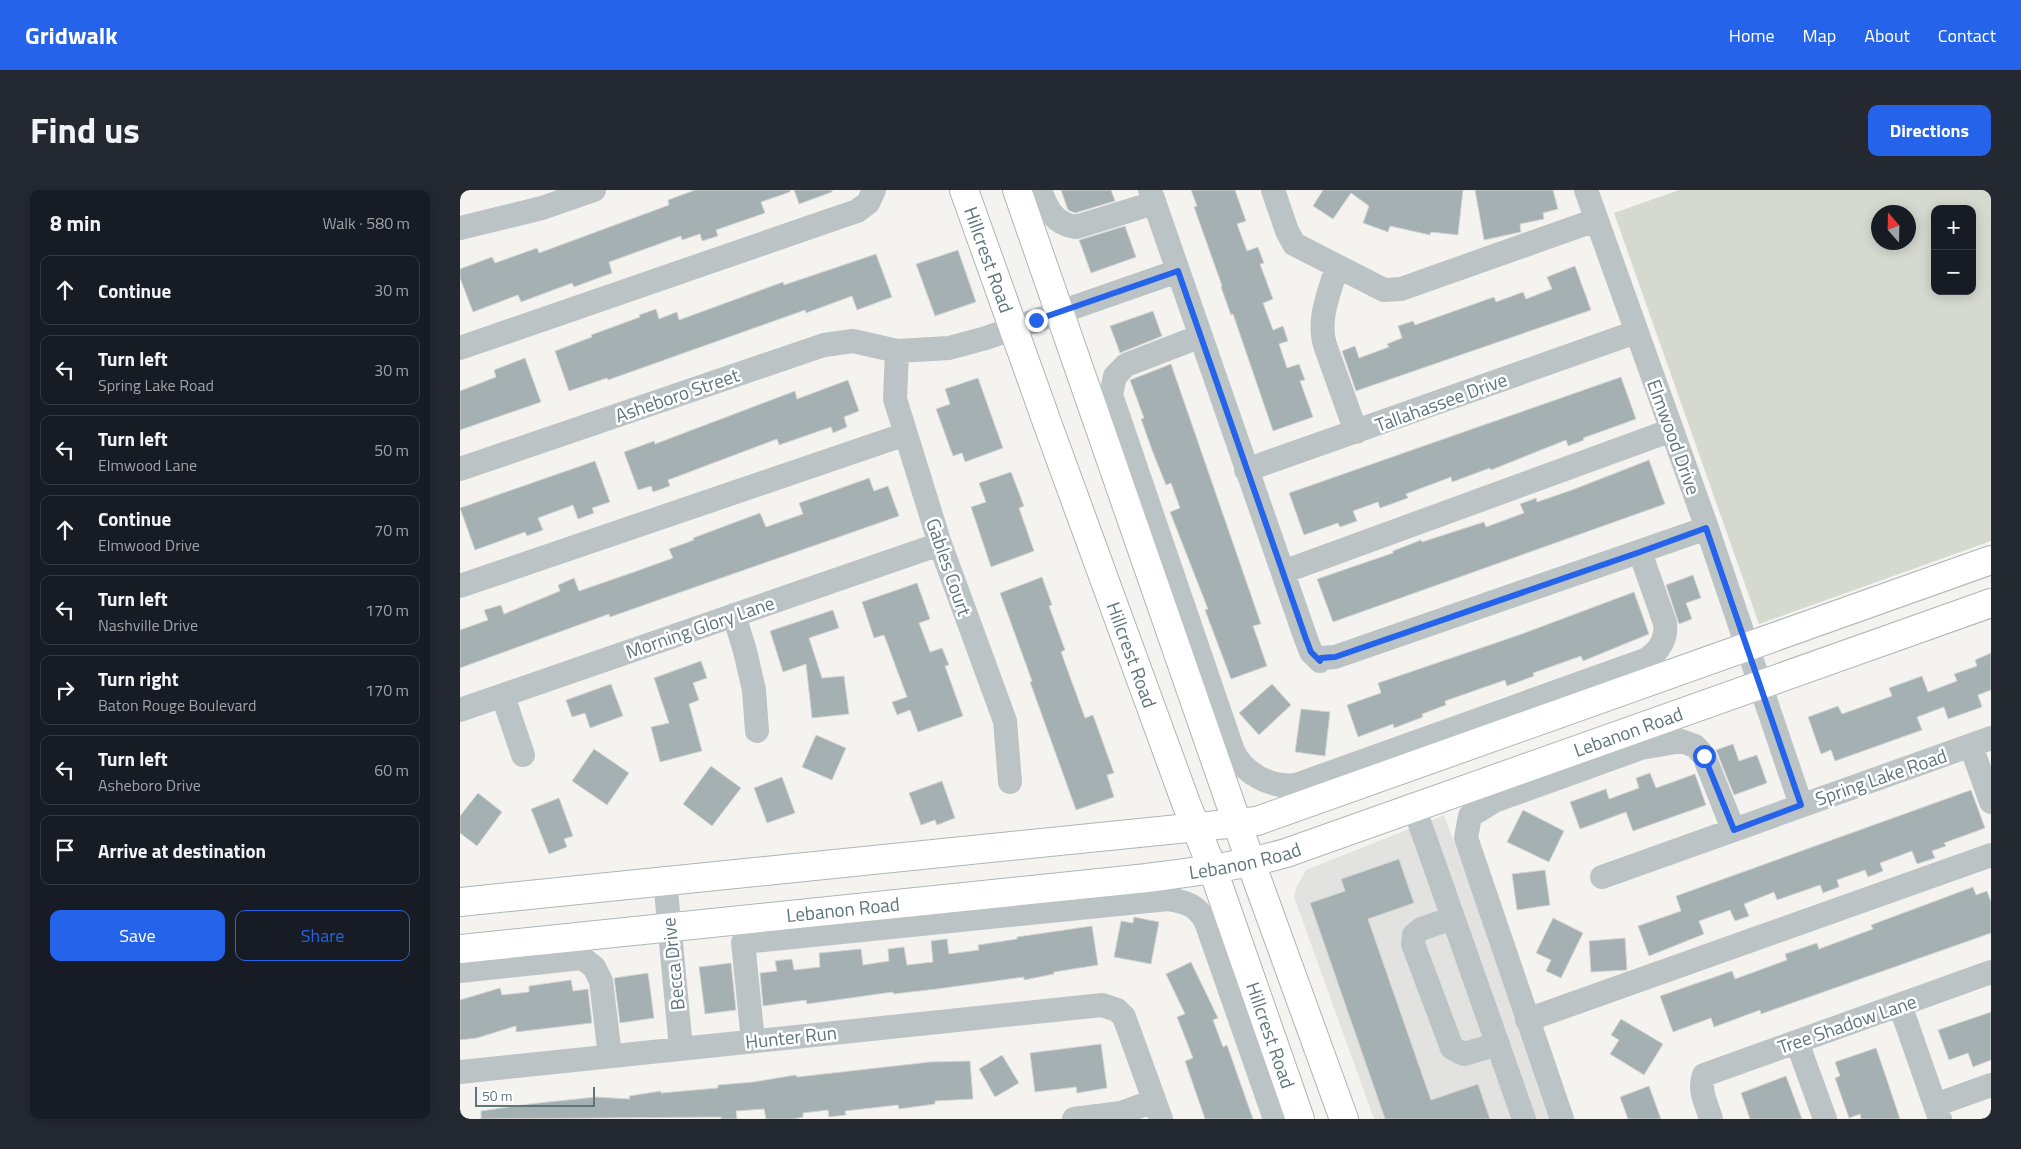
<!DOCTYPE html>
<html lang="en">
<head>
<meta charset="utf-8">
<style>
	:root { --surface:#171b24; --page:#242831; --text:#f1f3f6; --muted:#9ea1a6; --line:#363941; --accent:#2563eb }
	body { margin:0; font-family:"Titillium Web",sans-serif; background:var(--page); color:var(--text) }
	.controls { position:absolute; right:15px; top:15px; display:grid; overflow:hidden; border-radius:10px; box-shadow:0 2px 12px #0003 }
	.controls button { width:45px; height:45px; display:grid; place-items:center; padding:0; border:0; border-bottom:1px solid var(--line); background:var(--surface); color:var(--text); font:25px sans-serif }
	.compass { position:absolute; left:1411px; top:15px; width:45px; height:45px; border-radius:50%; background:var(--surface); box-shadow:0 2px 12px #0003; rotate:340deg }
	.scale { position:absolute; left:15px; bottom:12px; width:120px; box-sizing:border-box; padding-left:5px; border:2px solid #5e767c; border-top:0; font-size:14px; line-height:18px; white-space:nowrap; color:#5e767c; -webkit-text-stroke:4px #fff; paint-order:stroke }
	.stop { position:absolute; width:15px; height:15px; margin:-11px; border:4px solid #2563eb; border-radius:50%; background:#fff }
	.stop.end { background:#2563eb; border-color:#fff; box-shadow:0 1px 5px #0008 }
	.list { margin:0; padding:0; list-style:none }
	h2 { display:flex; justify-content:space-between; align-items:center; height:65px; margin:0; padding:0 20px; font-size:21px }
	h2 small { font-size:16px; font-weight:400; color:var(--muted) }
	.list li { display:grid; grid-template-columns:32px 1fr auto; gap:15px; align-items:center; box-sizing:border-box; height:70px; margin:0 10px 10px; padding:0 10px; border:1px solid var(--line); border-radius:10px }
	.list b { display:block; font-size:19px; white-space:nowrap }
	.list p { margin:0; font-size:16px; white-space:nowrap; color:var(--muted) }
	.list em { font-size:16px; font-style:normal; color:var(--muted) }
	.actions { display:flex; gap:10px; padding:15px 20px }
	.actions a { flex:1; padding:11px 0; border:1px solid var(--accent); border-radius:10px; text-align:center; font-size:18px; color:var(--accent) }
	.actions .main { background:var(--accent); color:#fff }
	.icon { flex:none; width:28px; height:28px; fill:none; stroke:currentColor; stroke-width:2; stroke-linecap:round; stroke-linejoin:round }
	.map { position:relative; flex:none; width:1531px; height:929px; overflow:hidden; border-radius:10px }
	header { display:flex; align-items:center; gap:30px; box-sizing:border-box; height:70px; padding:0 25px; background:var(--accent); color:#fff }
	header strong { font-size:24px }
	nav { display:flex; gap:28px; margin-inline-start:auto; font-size:18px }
	.intro { display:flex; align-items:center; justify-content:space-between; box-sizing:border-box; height:120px; padding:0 30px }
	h1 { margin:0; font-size:35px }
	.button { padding:12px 22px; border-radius:10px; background:var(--accent); color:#fff; font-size:18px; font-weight:700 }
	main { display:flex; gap:30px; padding:0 30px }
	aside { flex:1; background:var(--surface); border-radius:10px; box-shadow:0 2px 12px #0003 }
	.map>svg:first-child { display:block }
</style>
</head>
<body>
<header>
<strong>Gridwalk</strong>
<nav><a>Home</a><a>Map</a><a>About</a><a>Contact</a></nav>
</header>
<div class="intro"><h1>Find us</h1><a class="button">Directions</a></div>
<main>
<aside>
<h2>8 min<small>Walk · 580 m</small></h2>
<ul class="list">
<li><svg class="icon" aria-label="ahead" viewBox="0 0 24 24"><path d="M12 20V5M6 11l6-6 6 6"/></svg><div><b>Continue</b></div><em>30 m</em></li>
<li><svg class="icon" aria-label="left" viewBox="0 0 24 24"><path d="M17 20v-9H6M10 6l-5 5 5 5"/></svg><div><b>Turn left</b><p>Spring Lake Road</p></div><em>30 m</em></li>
<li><svg class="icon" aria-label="left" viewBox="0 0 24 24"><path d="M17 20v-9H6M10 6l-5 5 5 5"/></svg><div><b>Turn left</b><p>Elmwood Lane</p></div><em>50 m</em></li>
<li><svg class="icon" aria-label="ahead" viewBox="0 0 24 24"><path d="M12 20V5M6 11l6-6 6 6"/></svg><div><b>Continue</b><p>Elmwood Drive</p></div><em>70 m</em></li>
<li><svg class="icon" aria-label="left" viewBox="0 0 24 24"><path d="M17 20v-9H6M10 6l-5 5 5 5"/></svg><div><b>Turn left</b><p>Nashville Drive</p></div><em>170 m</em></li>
<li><svg class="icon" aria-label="right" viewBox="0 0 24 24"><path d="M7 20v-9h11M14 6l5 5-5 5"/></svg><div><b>Turn right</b><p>Baton Rouge Boulevard</p></div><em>170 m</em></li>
<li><svg class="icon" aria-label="left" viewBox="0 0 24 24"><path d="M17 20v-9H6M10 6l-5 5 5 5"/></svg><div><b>Turn left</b><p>Asheboro Drive</p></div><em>60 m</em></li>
<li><svg class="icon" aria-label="arrive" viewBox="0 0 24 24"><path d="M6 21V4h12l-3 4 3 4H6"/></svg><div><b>Arrive at destination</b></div></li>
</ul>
<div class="actions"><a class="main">Save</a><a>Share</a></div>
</aside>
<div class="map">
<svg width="1531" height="929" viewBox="0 0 1531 929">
	<rect width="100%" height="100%" fill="#f4f3f0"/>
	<path fill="#e2e3e1" d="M 984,625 L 1096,929 L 914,929 L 834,707 L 837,696 L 846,680 Z"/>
	<path fill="#d5d9cf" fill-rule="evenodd" d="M 1219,0 L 1531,0 L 1531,351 L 1299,434 L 1154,23 ZM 1475,19 L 1512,19 L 1512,101 L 1475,101 ZM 1418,22 L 1448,22 L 1448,52 L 1418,52 Z"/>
	<path fill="#a4b0b2" stroke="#d5d5d3" d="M 235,0 L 330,0 L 330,2 L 301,12 L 305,23 L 256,40 L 258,46 L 242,51 L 240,44 L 222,50 L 221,46 L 149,72 L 152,83 L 114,97 L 112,93 L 61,112 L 58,105 L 13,122 L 0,88 L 0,79 L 32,67 L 35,73 L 77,58 L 79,63 L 209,15 L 208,10 Z
		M 334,0 L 372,0 L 372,2 L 339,14 Z
		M 601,0 L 651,0 L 655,11 L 615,23 L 608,20 Z
		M 731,0 L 775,0 L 786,31 L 777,34 L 787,61 L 798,57 L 804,73 L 800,74 L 813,109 L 803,113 L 813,140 L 823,136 L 828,151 L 819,154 L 827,178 L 839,174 L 845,190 L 840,191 L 853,227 L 813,241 L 773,124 L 771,125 L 761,97 L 762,96 L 734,17 L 737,16 Z
		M 863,0 L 1003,0 L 998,45 L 971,42 L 970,45 L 930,36 L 928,42 L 903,33 L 909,16 L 891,3 L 873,29 L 853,16 Z
		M 1015,0 L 1093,0 L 1098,19 L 1083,23 L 1084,29 L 1060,34 L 1061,42 L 1024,50 Z
		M 665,36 L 676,67 L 631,83 L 619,50 Z
		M 498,60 L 516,112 L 475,126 L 456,74 Z
		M 416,64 L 432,107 L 397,120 L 392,106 L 346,123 L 345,120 L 148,190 L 147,188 L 109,201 L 95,161 L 132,147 L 131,145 L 180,127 L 179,125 L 196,119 L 199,129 L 217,122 L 219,130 L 323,92 L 324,95 Z
		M 1115,76 L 1131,120 L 896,201 L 882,161 L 895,156 L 899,168 L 929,157 L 927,154 L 942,148 L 938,136 L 953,131 L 955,135 L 1034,107 L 1036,112 L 1063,102 L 1066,109 L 1092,99 L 1087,87 Z
		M 693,121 L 702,146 L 660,163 L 650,136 Z
		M 65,168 L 81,212 L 0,240 L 0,201 L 36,187 L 34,180 Z
		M 711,174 L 801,434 L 793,436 L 807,476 L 771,489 L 745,420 L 748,419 L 710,322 L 720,318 L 711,293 L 706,295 L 692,260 L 681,229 L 684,228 L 670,190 Z
		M 1161,187 L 1176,229 L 1123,248 L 1124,250 L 1108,256 L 1106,250 L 1031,280 L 1030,278 L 992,292 L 991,287 L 946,304 L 948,308 L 920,318 L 918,312 L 893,321 L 897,331 L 880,337 L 878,333 L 844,345 L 829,303 Z
		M 518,188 L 543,258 L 505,272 L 502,263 L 493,266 L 476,219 L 490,214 L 485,199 Z
		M 388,190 L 399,221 L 384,227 L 387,237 L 373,243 L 371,237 L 319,255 L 317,249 L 208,290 L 210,296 L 193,302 L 191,296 L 178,300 L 164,262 L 194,251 L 195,254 L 335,201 L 337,209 Z
		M 1189,270 L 1205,314 L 873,432 L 857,389 L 933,363 L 933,361 L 961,350 L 962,352 L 1024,332 L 1026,337 L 1064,323 L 1060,314 L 1076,308 L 1077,312 L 1112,300 Z
		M 135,271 L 150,312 L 132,318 L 134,323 L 118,329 L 113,315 L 78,328 L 83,340 L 67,346 L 65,342 L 15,360 L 0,318 Z
		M 551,282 L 564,316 L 559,318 L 574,361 L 531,377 L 511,317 L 526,312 L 519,293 Z
		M 409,288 L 414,301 L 428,296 L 439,326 L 204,408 L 150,427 L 149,424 L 0,478 L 0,440 L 28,430 L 24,420 L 41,415 L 44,424 L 100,401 L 98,395 L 114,388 L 119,401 L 177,381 L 213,368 L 209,359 L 234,350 L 233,348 L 300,323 L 306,337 L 343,324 L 339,313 Z
		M 1233,385 L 1241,408 L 1226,413 L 1232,429 L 1219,434 L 1206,395 Z
		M 582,387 L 592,415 L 589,416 L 605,460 L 601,462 L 625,528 L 633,525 L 654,583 L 647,585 L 654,607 L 616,620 L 570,492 L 572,491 L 540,403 Z
		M 457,393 L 470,429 L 459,433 L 470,462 L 482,458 L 489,475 L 485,476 L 503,526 L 458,542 L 450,520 L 437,525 L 432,512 L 447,507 L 424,445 L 414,448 L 402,412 Z
		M 1174,402 L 1189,444 L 1123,471 L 1121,466 L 1073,483 L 1074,486 L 1047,496 L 1045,490 L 985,511 L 986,515 L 962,524 L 963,527 L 934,538 L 933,534 L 898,547 L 887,515 L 921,503 L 918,493 L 1059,445 Z
		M 373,420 L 379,438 L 349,448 L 362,488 L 384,486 L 389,524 L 352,528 L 346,474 L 323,482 L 310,441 Z
		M 1531,463 L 1531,500 L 1518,505 L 1522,517 L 1488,529 L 1484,517 L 1457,527 L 1462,540 L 1375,571 L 1371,560 L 1361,564 L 1348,527 L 1378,516 L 1382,524 L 1432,506 L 1429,498 L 1462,486 L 1468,502 L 1497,491 L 1494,484 L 1517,476 L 1515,470 Z
		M 241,471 L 247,488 L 233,493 L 239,510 L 229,514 L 242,561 L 200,572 L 191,537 L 209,533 L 194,488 Z
		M 151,494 L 163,526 L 130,538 L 125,523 L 112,527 L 106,510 Z
		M 812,494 L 831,515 L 799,545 L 779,523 Z
		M 841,519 L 870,522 L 865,566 L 835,562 Z
		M 356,545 L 386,558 L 372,590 L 342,577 Z
		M 1273,554 L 1279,571 L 1297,565 L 1307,593 L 1274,605 L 1256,560 Z
		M 134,559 L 169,583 L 147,615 L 112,591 Z
		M 251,576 L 281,598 L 252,636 L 223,614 Z
		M 1190,583 L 1196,598 L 1235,584 L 1246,615 L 1173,641 L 1166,622 L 1120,639 L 1110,612 L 1146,599 L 1149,609 L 1179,598 L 1176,588 Z
		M 322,587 L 335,623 L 307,633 L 294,598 Z
		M 482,591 L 495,628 L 477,635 L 475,630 L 461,635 L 449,603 Z
		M 1511,600 L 1525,638 L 1484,653 L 1486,656 L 1472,661 L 1475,668 L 1457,674 L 1452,661 L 1420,673 L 1423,681 L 1408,687 L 1405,680 L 1377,690 L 1379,697 L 1363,703 L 1360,695 L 1317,710 L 1314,702 L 1284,714 L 1289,726 L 1275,731 L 1270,720 L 1239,731 L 1244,744 L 1189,766 L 1178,736 L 1221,721 L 1216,706 Z
		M 18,603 L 42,622 L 17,656 L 0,643 L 0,626 Z
		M 99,608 L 113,646 L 104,649 L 107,657 L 89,664 L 71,619 Z
		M 1063,620 L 1104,641 L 1089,672 L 1047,652 Z
		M 939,669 L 954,713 L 908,729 L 971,910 L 1018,894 L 1030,929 L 925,929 L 850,713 L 885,701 L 881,689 Z
		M 1085,680 L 1090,715 L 1057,720 L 1052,684 Z
		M 1513,697 L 1516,705 L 1527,701 L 1531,712 L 1531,743 L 1301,824 L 1300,820 L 1254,837 L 1251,828 L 1213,842 L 1200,806 L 1272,781 L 1275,789 L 1327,770 L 1325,764 L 1357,753 L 1359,759 L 1413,739 L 1411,735 Z
		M 674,727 L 699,732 L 691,774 L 654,767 L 661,731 L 673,733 Z
		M 1093,728 L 1123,743 L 1101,788 L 1086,781 L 1091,770 L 1076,763 Z
		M 632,736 L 638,775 L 594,782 L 594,784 L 564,790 L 564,787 L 477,799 L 433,804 L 433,802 L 347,814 L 346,810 L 303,816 L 300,783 L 317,781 L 315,771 L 332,769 L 334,780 L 360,777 L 359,763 L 401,759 L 403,775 L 429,771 L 428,759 L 444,757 L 447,775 L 473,772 L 471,751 L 487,749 L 489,764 L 519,760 L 518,755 L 557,749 L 557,747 Z
		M 1165,748 L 1167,780 L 1131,782 L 1129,751 Z
		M 731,772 L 758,828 L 753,830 L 763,857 L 767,855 L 793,929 L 745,929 L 725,871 L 733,868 L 717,827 L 725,824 L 706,784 Z
		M 271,773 L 276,820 L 245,824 L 239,777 Z
		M 188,783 L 194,828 L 160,833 L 154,788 Z
		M 111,790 L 113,801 L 128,799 L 132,833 L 56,842 L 56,836 L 17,848 L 0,850 L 0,810 L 40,798 L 42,805 L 69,802 L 69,796 Z
		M 1531,822 L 1531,870 L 1513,877 L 1508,863 L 1489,870 L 1478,840 Z
		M 1161,829 L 1203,854 L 1184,885 L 1150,864 L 1159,850 L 1151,845 Z
		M 641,854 L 647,898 L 617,903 L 616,897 L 575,902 L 570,863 Z
		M 1416,858 L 1426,887 L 1440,929 L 1401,929 L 1400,924 L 1389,928 L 1375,888 L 1380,886 L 1375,872 Z
		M 542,865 L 559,893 L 535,907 L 519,879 Z
		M 510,871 L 513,909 L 475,911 L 475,914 L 439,919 L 438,915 L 385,921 L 386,925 L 369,927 L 368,920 L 343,923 L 343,927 L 334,929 L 306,929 L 304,919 L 276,921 L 277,929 L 261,929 L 261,927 L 21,929 L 21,921 L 69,914 L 136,907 L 170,909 L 169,906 L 201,901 L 201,903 L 258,898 L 258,895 L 293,892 L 336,885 L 337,887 L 470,872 Z
		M 1326,886 L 1342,929 L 1290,929 L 1281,903 Z
		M 1189,896 L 1201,929 L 1168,929 L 1160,907 Z"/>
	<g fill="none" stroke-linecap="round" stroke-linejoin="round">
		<g stroke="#aeb5b7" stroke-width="30">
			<g id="major">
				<path id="s1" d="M 504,0 L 589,238 L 726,613 L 753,680 L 840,929"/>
				<path d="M 557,0 L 791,673 L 884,929"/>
				<path d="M 0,712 L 797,631 L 1531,370"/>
				<path id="s2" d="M 0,759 L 687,688 C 734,682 780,676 826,663 L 1531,413"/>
			</g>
		</g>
		<path stroke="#bcc3c5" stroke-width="24" d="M 580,0 C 587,19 594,34 616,37 L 694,13
			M 690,0 L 846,449 L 851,462 L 860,471 L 861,468 L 875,467 L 1247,338
			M 813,0 L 827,41 L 834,54 L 924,100 L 941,99 L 1136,30
			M 1126,0 L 1247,338 L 1341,615
			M 0,38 L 82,18 L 134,0
			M 877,76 C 870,101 857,129 865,155 L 896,242
			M 741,146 L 666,175 L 655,186 L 651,205 L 773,561 C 784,584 811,598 836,595 L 1185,470 C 1199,462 1207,449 1205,433 L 1180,362
			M 0,158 L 397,21 L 408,13 L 414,0
			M 437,161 L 435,209 L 480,354 L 545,531 L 550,592
			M 0,279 L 364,155 L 393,151 L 437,161 L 489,158 L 526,148 L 718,81
			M 786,280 L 1176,142
			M 823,382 L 1212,240
			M 0,396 L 446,244
			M 274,425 L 285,461 L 294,500 L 297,541
			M 43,506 L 63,565
			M 0,520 L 480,354
			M 1511,556 L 1531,612
			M 954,617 L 1064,929
			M 1142,687 L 1531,548
			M 205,690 L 221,858
			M 993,728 L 961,739 L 954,745 L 953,754 L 992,858 L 1004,864 L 1038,854
			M 0,781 L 122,768 L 134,777 L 141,791 L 150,866
			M 1440,815 L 1480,929
			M 1067,830 L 1531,665
			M 293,851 L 283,752 L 708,709 C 726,712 737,715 746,732 L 815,929
			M 1337,852 L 1365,929
			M 0,882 L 642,815 L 657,820 L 664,827 L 701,929
			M 1475,915 L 1531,895
			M 614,929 L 661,923 L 694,911
			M 1102,929 L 1006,648 L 1010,626 L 1034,611 L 1181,558 L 1221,551 L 1235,556 L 1244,566 L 1273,639
			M 1251,929 C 1247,915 1238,900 1244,885 L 1531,782"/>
		<use href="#major" stroke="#fff" stroke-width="28"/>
	</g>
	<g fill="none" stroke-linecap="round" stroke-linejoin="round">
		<path stroke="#2563eb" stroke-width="6" d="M 576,130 L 718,81 L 846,449 L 851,462 L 860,471 L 861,468 L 875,467 L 1180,362 L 1246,338 L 1341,615 L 1274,640 L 1244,566"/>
	</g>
	<g text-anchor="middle" stroke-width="5" stroke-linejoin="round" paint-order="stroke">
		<g font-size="19" fill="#5e767c" stroke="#fff">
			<text dy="7" stroke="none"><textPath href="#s1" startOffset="74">Hillcrest Road</textPath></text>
			<text transform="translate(217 205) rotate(-19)" y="7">Asheboro Street</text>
			<text transform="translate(981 212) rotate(-20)" y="7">Tallahassee Drive</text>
			<text transform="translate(1214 247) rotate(70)" y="7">Elmwood Drive</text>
			<text transform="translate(489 377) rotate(71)" y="7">Gables Court</text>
			<text transform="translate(240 437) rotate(-19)" y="7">Morning Glory Lane</text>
			<text dy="7" stroke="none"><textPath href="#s1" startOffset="494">Hillcrest Road</textPath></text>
			<text dy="7" stroke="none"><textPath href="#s2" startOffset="1195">Lebanon Road</textPath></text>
			<text transform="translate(1421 587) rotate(-19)" y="7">Spring Lake Road</text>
			<text dy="7" stroke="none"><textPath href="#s2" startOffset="790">Lebanon Road</textPath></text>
			<text dy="7" stroke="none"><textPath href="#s2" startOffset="385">Lebanon Road</textPath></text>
			<text transform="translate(213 774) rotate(-96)" y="7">Becca Drive</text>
			<text transform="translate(1387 834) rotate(-19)" y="7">Tree Shadow Lane</text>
			<text dy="7" stroke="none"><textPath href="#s1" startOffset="899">Hillcrest Road</textPath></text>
			<text transform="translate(331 847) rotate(-6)" y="7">Hunter Run</text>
		</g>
	</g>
</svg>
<div class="controls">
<button>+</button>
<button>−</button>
</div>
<svg class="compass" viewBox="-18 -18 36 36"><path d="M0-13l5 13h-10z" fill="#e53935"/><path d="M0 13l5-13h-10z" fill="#9ea1a6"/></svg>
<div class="scale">50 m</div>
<div class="stop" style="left:1244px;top:566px"></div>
<div class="stop end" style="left:576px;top:130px"></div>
</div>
</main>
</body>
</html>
